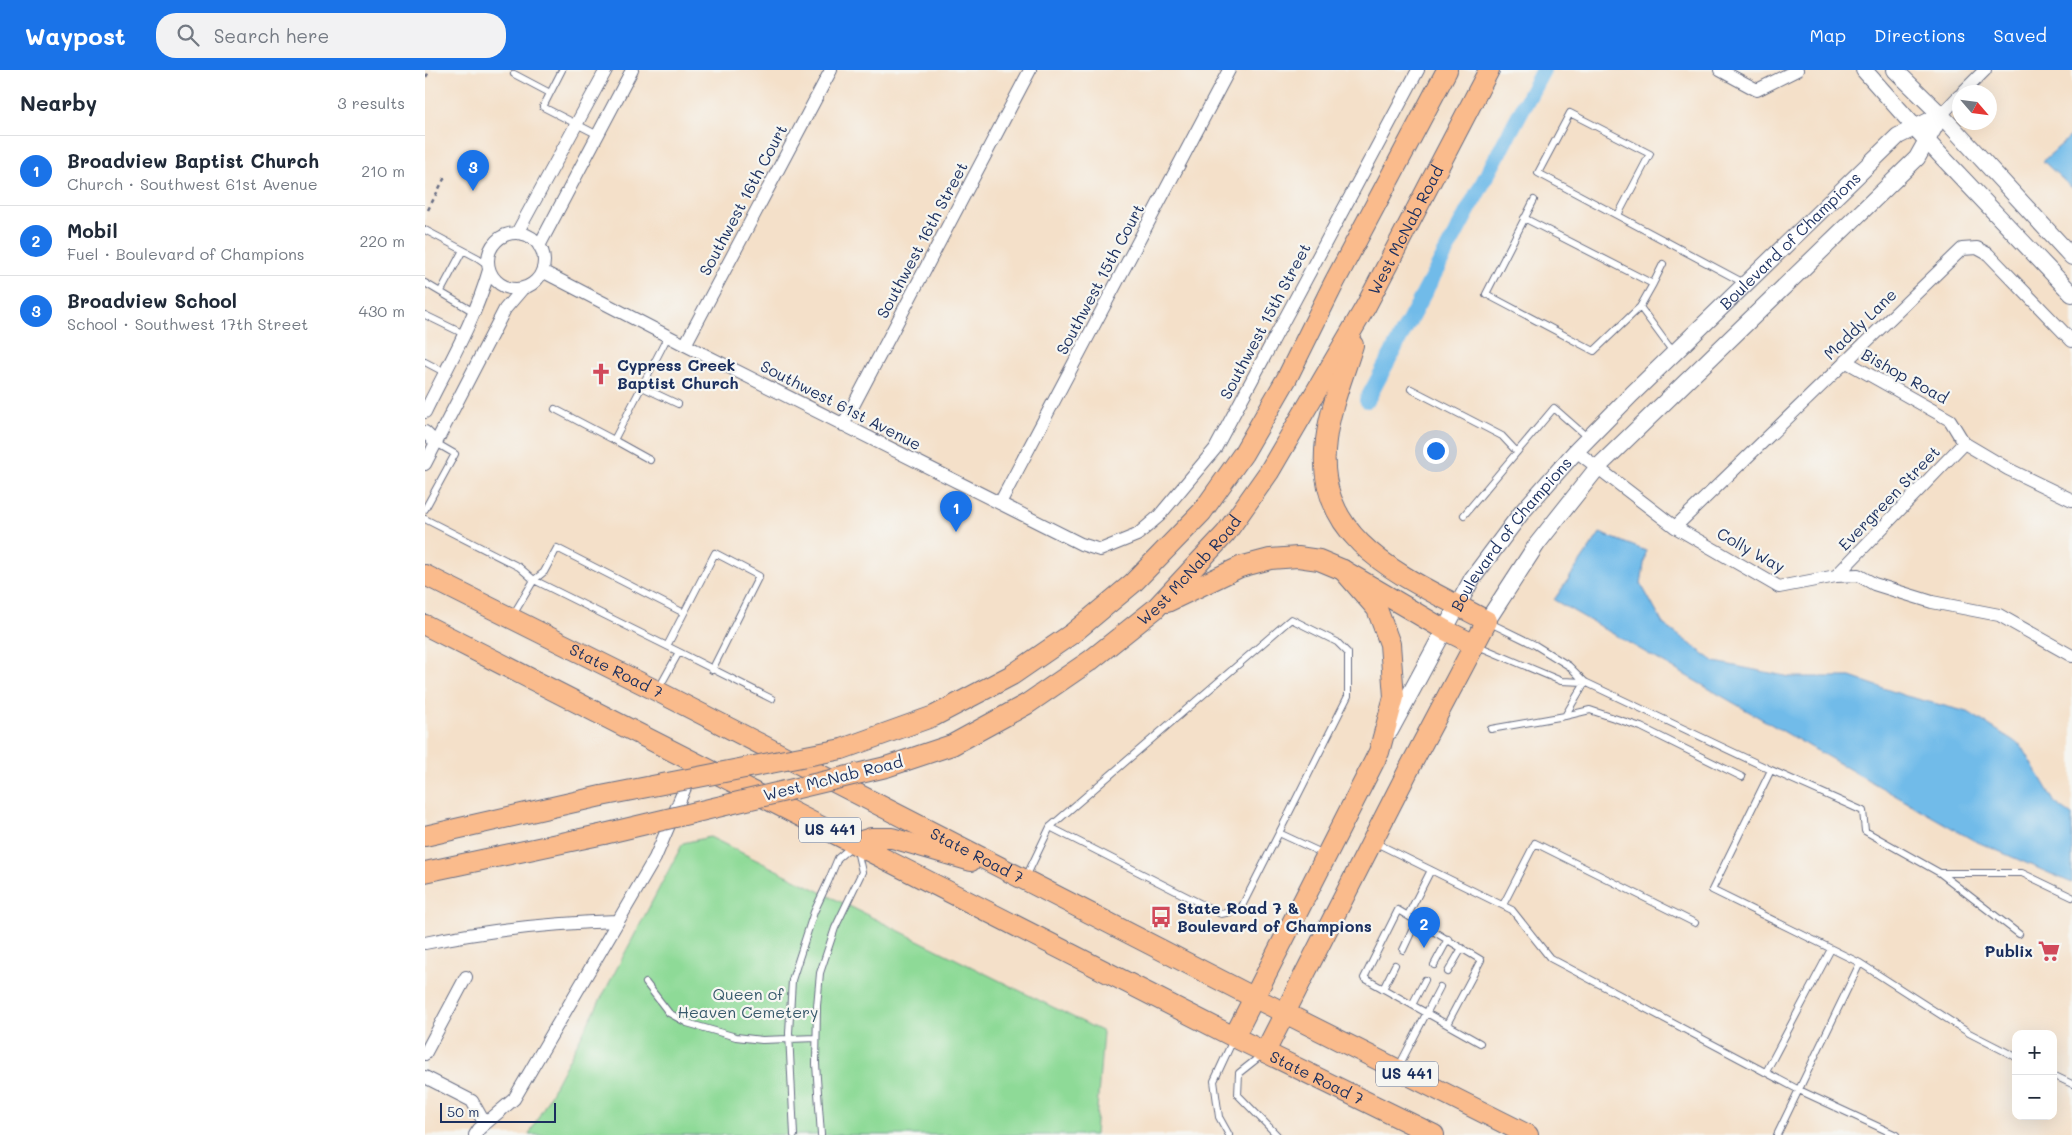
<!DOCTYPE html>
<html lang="en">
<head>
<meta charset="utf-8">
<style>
	:root { --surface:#fff; --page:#f2f2f3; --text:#1f2937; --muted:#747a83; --line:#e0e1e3; --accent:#1a73e8 }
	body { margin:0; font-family:Mali,sans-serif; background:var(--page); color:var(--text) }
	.controls { position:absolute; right:15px; bottom:15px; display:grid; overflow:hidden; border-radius:10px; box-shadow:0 5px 20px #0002 }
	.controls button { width:45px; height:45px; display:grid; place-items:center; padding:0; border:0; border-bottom:1px solid var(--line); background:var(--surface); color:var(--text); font:25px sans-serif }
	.compass { position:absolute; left:1527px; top:15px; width:45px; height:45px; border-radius:50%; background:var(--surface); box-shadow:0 5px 20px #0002; rotate:118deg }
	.scale { position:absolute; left:15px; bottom:12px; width:116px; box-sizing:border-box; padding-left:5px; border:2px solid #1b2f5e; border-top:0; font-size:14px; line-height:18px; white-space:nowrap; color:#1b2f5e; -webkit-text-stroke:4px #f6f6f2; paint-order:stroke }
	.you { position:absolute; left:1010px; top:380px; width:18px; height:18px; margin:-12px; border:4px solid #fff; border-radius:50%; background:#1a73e8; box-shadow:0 0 0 8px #1a73e833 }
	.badge { display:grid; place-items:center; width:32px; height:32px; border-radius:50%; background:var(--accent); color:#fff; font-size:16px; font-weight:700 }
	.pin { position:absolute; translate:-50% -41px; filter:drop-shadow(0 1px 2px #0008) }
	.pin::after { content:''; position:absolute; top:26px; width:18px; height:15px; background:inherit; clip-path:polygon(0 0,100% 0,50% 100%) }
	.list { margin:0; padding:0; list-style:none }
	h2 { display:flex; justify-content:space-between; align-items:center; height:65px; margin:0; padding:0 20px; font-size:21px }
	h2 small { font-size:16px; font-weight:400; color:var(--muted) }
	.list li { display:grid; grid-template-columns:32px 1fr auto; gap:15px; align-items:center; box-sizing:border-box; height:70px; padding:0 20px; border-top:1px solid var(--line) }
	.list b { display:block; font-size:19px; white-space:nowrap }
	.list p { margin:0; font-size:16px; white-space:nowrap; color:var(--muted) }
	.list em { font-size:16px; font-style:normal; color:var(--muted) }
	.icon { flex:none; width:28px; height:28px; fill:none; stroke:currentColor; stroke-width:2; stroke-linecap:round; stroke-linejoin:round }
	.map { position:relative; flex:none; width:1647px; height:1065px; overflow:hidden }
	header { display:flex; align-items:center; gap:30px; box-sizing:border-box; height:70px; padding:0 25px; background:var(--accent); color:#fff }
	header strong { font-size:24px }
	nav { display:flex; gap:28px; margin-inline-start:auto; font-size:18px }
	.search { width:350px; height:45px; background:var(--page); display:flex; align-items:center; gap:12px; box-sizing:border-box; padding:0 18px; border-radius:20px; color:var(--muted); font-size:19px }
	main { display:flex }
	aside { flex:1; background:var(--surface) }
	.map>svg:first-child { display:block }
</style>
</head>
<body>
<header>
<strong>Waypost</strong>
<div class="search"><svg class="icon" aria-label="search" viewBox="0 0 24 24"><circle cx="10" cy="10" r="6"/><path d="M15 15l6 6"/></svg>Search here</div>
<nav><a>Map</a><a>Directions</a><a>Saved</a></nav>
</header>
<main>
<aside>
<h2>Nearby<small>3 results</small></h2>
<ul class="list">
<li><span class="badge">1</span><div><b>Broadview Baptist Church</b><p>Church · Southwest 61st Avenue</p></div><em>210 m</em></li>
<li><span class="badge">2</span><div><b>Mobil</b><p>Fuel · Boulevard of Champions</p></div><em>220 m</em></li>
<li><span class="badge">3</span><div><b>Broadview School</b><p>School · Southwest 17th Street</p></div><em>430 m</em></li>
</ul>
</aside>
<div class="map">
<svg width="1647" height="1065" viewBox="0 0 1647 1065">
	<rect width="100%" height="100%" fill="#f6f6f2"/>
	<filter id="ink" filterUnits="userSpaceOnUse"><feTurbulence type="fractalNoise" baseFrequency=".02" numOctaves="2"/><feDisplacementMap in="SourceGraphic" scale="10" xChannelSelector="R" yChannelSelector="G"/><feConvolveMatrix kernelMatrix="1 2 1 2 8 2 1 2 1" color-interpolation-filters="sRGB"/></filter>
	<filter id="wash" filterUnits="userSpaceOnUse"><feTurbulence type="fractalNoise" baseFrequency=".0096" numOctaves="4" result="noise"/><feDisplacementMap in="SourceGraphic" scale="20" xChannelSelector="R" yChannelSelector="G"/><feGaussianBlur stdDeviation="1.12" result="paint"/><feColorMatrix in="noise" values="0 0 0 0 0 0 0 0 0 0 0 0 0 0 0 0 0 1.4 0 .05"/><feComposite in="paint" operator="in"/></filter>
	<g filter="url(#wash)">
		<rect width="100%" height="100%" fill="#f4e0c9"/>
		<path fill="#8eda97" stroke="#54847a" d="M 285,767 L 678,962 L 670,1065 L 104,1065 L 258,773 Z"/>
		<path fill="#71bbe9" stroke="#4675a4" d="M 1647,65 L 1647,118 L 1618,91 Z
			M 1175,463 L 1221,481 L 1216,514 L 1238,554 L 1290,592 L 1365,607 L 1426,607 L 1481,626 L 1543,642 L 1597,676 L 1630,733 L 1647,745 L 1647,813 L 1548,770 L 1129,530 Z"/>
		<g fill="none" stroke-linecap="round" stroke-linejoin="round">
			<path stroke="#71bbe9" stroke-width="16" d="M 942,330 L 1118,0"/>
		</g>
	</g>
	<g filter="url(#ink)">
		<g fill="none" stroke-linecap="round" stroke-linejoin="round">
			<g stroke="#676d83" stroke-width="8">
				<path id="service" d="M 137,0 L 118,37 L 173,65
					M 89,4 L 125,23
					M 1109,130 L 1061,224 L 1169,281 L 1215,237 L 1248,282
					M 1193,145 L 1225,84 L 1145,43 L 1113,103 L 1319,213
					M 1099,148 L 1228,214 L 1215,237
					M 0,160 L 53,188 L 63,195
					M 0,213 L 49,242
					M 1228,214 L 1238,194
					M 16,221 L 38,180
					M 0,245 L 39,264
					M 0,292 L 19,302
					M 217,317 L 253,334
					M 986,319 L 1077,366 L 1092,382
					M 130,339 L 189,370
					M 225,390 L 189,370 L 243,266
					M 0,439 L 30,384 L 11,373
					M 1039,445 L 1129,338 L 1163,368
					M 0,449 L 94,497 L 109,510 L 254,582
					M 88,545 L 109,510 L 119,502 L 132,478 L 259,543
					M 1063,552 L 1110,575 L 1144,596 L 1160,612 L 1346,700 L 1287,820 L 1435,893 L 1544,963 L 1591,987
					M 242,576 L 290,483 L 334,506 L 287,600
					M 1053,576 L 1136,611 L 1160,612
					M 234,618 L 254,582 L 347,629
					M 1140,646 L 1165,640 L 1216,657 L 1317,707
					M 1066,659 L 1140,646 L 1160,612
					M 1346,700 L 1438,741 L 1440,761 L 1515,803 L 1597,803 L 1647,827
					M 625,757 L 796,844 L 815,840 L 854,763
					M 949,772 L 1087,840 L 1125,888 L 1374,1020 L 1471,1065
					M 1515,803 L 1594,864
					M 601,807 L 625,757 L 866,549 L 912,572 L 923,583 L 923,626 L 854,763 L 899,784
					M 1078,835 L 1110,773 L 1270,853
					M 983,845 L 1006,800
					M 978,880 L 992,850
					M 1009,895 L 1023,869
					M 1023,902 L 1037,878
					M 221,913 L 244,943 L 262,953 L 311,967 L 337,970 L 391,968
					M 958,919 L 970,895
					M 987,935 L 1000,910
					M 1022,954 L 1056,890 L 973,840 L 939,908 C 978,930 1016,951 1055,973
					M 838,984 L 814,1003 L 813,1025 L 852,1065
					M 973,998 L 1015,917
					M 1341,1002 L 1406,879
					M 1628,1005 L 1647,1014
					M 369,1065 L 364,963 L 367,910 L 389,842 L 403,812 L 413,788 L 427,776
					M 396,1065 L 391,994 L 392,936 L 395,903 L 410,858 L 437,802 L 432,780
					M 804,1065 L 794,1047 L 789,1011 L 808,970
					M 1352,1065 L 1435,893"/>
			</g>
			<g stroke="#676d83" stroke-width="14">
				<path id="minor" d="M 1295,0 L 1332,20 L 1372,0
					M 1538,22 L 1560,0
					M 1516,45 L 1534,26
					M 92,163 L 181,0
					M63 191a28 28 0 1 1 56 0a28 28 0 1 1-56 0Z
					M 114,176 L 207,0
					M 117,201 L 260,275 L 656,474 L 675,480 L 712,465 L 734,446 L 790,379 L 993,0
					M 260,275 L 406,0
					M 1420,291 L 1525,350 L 1539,373 L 1583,399 L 1647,430
					M 0,342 C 23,295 50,250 64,200
					M 418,355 L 605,0
					M 0,362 L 11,373
					M 1151,381 L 1250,457 L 1354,517 L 1411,506 L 1433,505 L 1449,514 L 1507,532 L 1574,545 L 1647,586
					M 0,394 L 80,239 L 98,218
					M 575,433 L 804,0
					M 1250,457 L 1537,179 L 1552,178 L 1563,184 L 1647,271
					M 1411,506 L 1539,373
					M 0,873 C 63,860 128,853 192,851
					M 0,984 L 41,907
					M 0,1007 L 47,1031 L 60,1054
					M 50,1065 L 54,1059 L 89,1029 L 230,788 L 265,706"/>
			</g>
			<g stroke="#676d83" stroke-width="18">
				<g id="tertiary">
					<path d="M 1439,0 L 1502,71 L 1647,224"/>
					<path d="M 1470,0 L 1516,45 L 1647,187"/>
					<path d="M 1062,551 L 1112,474 L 1173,397 L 1492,88 L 1516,45"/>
					<path id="s1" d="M 965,661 L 1047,509 L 1097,442 L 1151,381 L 1207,324 L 1473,66 L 1516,45"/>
				</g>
			</g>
			<g stroke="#676d83" stroke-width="22">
				<g id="primary">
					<path id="s2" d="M 0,505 L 232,621 L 830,928 L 1103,1065"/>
					<path d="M 742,532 L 815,497 L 845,489 L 873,487 L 894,490 L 918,500 L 1020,560 L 1050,575"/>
					<path id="s3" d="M 0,555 L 809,967 L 1009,1065"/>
					<path d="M 417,679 L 509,646 L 587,605 L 648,563 L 708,513 L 777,442 L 818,384 L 862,308 L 909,213 L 1022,0"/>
					<path id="s4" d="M 461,697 L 527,675 L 602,634 L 666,590 L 730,539 L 801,463 L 844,402 L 941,236 L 1064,0"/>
					<path d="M 0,766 L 176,726"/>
					<path d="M 430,773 L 446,768 L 467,768 L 546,791"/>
					<path d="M 0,802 L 179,764"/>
					<path d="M 809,967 L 954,682 L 969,627 L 965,574 L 952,539 L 918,500"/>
					<path d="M 840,982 L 984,699 L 1062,551 C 988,510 887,476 901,370 C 905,338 918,307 928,275"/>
				</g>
			</g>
			<path stroke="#676d83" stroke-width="2.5" stroke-dasharray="4 4" stroke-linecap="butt" d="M 1,7 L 5,0
				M 3,140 L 21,105"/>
			<use href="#service" stroke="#fff" stroke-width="6"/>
			<use href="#minor" stroke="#fff" stroke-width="12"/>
			<use href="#tertiary" stroke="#fff" stroke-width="16"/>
			<use href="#primary" stroke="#fabb8c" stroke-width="20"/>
			<g stroke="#676d83" stroke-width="22" stroke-linecap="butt">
				<path id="primary-bridge" d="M 176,726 L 417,679
					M 179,764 L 461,697"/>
			</g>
			<use href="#primary-bridge" stroke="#fabb8c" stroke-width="20"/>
		</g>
	</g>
	<defs>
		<g id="church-bare" transform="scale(1.725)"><path d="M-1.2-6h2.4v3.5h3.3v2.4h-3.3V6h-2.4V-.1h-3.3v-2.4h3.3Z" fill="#d1495b" stroke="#f6f6f2" stroke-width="2.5" paint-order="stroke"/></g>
		<g id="bus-bare" transform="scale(1.725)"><path d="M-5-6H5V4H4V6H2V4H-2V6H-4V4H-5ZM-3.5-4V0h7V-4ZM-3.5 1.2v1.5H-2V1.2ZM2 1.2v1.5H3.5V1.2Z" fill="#d1495b" stroke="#f6f6f2" stroke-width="2.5" paint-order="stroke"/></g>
		<g id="supermarket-bare" transform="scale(1.725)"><path d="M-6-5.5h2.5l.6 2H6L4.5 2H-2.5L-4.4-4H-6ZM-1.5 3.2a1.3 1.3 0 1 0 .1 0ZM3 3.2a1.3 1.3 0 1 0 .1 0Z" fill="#d1495b" stroke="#f6f6f2" stroke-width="2.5" paint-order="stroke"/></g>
	</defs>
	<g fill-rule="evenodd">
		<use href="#church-bare" x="176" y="304"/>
		<use href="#bus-bare" x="736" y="847"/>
		<use href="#supermarket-bare" x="1624" y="881"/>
	</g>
	<g text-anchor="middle" stroke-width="4.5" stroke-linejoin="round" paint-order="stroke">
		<g fill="#f6f6f2" stroke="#5d6b8a" stroke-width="1">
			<rect x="374" y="747.5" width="62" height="25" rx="4"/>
			<rect x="951" y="991.5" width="62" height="25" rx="4"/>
		</g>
		<g font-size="15" font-weight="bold" fill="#1b2f5e">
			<text x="405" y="765">US 441</text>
			<text x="982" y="1009">US 441</text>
		</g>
		<g font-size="16" fill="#1b2f5e" stroke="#f6f6f2">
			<text transform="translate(318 130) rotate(-62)" y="6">Southwest 16th Court</text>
			<text dy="6" stroke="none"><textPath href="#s4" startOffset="771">West McNab Road</textPath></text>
			<text transform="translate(497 170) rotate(-62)" y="6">Southwest 16th Street</text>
			<text dy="6" stroke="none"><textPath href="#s1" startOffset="638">Boulevard of Champions</textPath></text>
			<text transform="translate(675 209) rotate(-62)" y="6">Southwest 15th Court</text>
			<text transform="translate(840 251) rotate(-62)" y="6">Southwest 15th Street</text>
			<text transform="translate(1435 254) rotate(-44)" y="6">Maddy Lane</text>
			<text transform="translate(1480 306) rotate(29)" y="6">Bishop Road</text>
			<text transform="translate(416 335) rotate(27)" y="6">Southwest 61st Avenue</text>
			<text transform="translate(1464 428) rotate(-46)" y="6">Evergreen Street</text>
			<text dy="6" stroke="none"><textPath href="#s1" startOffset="232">Boulevard of Champions</textPath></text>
			<text transform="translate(1326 480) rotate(29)" y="6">Colly Way</text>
			<text dy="6" stroke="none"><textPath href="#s4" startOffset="366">West McNab Road</textPath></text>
			<text dy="6" stroke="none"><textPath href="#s2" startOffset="214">State Road 7</textPath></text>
			<text transform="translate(408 708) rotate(-14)" y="6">West McNab Road</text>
			<text dy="6" stroke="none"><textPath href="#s2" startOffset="619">State Road 7</textPath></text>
			<text dy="6" stroke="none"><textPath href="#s3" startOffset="1000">State Road 7</textPath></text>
		</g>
		<g font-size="16" font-weight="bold" fill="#1b2f5e" stroke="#f6f6f2" text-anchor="start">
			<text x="192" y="301">Cypress Creek<tspan x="192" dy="18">Baptist Church</tspan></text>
			<text x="752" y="844">State Road 7 &amp;<tspan x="752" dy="18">Boulevard of Champions</tspan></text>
			<text x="1608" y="887" text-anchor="end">Publix</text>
		</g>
		<g font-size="16" fill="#385a6c" stroke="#f6f6f2">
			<text x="323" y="930">Queen of<tspan x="323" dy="18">Heaven Cemetery</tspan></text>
		</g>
	</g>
</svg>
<div class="controls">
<button>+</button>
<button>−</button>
</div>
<svg class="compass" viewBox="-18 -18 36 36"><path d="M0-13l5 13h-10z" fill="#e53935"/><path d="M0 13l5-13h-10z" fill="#747a83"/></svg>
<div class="scale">50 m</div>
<div class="you"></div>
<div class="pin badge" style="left:531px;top:462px">1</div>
<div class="pin badge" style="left:999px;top:878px">2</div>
<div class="pin badge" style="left:48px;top:121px">3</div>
</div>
</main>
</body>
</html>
